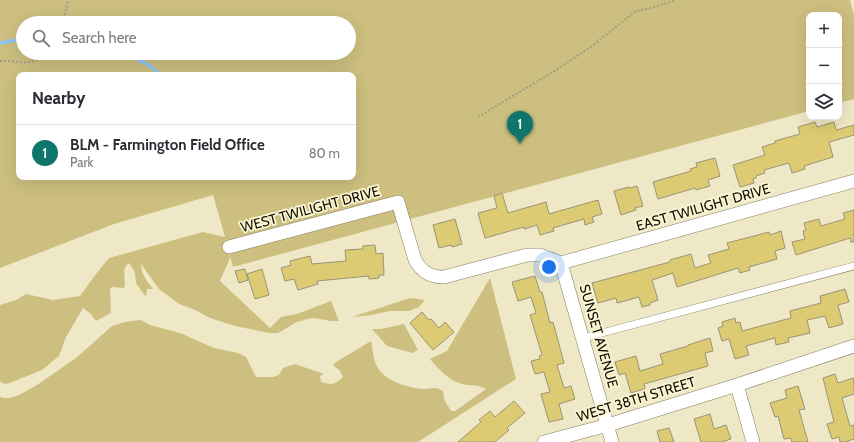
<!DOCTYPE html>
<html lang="en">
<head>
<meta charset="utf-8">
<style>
	:root { --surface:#fff; --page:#f7f7f7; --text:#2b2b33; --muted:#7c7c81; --line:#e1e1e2; --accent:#0f766e }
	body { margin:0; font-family:Cabin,sans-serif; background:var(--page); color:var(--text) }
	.controls { position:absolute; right:12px; top:12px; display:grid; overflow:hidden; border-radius:8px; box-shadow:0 4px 16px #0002 }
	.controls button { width:36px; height:36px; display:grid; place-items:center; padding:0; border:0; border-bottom:1px solid var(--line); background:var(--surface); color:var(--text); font:20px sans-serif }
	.you { position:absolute; left:549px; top:267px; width:14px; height:14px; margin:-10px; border:3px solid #fff; border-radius:50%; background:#1a73e8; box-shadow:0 0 0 6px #1a73e833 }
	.badge { display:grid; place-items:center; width:26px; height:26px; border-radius:50%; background:var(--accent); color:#fff; font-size:13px; font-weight:700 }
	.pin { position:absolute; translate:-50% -33px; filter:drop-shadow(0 1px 2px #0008) }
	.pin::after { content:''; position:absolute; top:21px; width:14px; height:12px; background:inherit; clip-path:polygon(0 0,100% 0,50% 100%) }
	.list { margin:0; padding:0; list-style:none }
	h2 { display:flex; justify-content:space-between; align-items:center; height:52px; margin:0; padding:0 16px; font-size:17px }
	h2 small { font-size:13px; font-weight:400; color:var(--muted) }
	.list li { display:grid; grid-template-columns:26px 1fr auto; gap:12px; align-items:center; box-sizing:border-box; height:56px; padding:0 16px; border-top:1px solid var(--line) }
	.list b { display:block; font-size:15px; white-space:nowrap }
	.list p { margin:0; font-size:13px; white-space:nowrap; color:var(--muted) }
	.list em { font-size:13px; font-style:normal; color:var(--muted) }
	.icon { flex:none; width:22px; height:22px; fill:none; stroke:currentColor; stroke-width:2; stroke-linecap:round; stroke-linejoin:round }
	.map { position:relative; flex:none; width:854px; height:442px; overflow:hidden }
	.search { position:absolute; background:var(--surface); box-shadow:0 4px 16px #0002; left:16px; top:16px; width:340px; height:44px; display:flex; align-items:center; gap:10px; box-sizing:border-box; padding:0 14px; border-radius:22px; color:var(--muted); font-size:15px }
	.panel { position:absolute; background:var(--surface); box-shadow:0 4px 16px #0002; left:16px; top:72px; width:340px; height:108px; border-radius:8px }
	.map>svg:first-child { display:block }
</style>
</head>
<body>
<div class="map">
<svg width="854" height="442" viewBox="0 0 854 442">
	<rect width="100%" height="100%" fill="#efe8c7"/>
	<path fill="#ccbf7f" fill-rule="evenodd" d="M 0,0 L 850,0 L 854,15 L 854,99 L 839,103 L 839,15 L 809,15 L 809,111 L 233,267 L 228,249 L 230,258 L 220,281 L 270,328 L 281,317 L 297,314 L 331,301 L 339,321 L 331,321 L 314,318 L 307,319 L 297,322 L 278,333 L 269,333 L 235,326 L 210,318 L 195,310 L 179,304 L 159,289 L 141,264 C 141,274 147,281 153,289 L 147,289 L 146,297 L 136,283 L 135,272 L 129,263 C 120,270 127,279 124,288 L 113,287 L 110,288 L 111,313 L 96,321 L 91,314 L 83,308 L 66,337 L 59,356 L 42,370 L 7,384 L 1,383 L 0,380 L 0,305 L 16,300 L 26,294 L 53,300 L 80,296 L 96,274 L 109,258 L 203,232 L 225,237 L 213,195 L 114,224 L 0,268 ZM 23,23 L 349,23 L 349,53 L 23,53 ZM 19,75 L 353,75 L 353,177 L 19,177 Z
		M 490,278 L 516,379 L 418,442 L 0,442 L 0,397 L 3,398 L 10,398 L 19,395 L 37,385 L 76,358 L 112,326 L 125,322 L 141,320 L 150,325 L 180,333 L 214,348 L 238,353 L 246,357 L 256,377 L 273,377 L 279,375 L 283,368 L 295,364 L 324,374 L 320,376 L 321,382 C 331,385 335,385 343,377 L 340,371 L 333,365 L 336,362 L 371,341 C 373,350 373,360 378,368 C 385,381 411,389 425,389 C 433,389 434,386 443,391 L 444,399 L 451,411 L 455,411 L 486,389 C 475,383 469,387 459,383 C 447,379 438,368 430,359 L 447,351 Z
		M 410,298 L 425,300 L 419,307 L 409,311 L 390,311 L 371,315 L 352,317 Z
		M 404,324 L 418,350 L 412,353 L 387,346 L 372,329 L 381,329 Z"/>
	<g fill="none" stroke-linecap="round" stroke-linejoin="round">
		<path stroke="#8dc5f4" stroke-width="3.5" d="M 66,23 L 75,20 L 87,23
			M 0,43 L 23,39
			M 127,53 L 132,57 L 149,65 L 161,75"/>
	</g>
	<path fill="#dccb72" stroke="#9a9475" d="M 815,122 L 817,127 L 834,122 L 836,130 L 854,125 L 854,135 L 829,142 L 833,157 L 804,166 L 805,169 L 792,173 L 789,163 L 764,170 L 765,173 L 756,176 L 756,178 L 753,179 L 754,183 L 740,187 L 733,165 L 765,155 L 762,147 L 775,143 L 775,141 L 800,134 L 798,127 Z
		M 715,158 L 720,176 L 708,180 L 710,186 L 696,190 L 695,188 L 658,199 L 653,182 L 691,171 L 690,169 L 697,167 L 696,163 Z
		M 637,186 L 643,206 L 635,208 L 636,210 L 621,215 L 614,191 L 629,187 L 630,188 Z
		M 502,193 L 508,213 L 546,202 L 549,214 L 598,200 L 602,214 L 592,217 L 594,222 L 585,225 L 584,219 L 553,228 L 554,231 L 540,235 L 537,225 L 524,229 L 524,227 L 485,238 L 478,213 L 497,208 L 494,196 Z
		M 854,210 L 854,242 L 851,242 L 850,238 L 796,255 L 792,242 L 805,239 L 803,231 L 806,230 L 804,223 L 819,219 L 821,226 L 845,219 L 843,213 Z
		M 455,219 L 462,244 L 452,247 L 451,245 L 439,248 L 433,225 Z
		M 781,231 L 785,248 L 775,251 L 777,259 L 749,267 L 750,270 L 740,273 L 738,268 L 677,287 L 673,273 L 652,280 L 658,300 L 650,303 L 650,305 L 642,307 L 639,297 L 617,303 L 616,298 L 598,303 L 592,283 L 670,262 L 670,260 L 691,254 L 695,268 L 711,263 L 708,255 L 729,249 L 727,243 L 769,232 L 770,235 Z
		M 375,245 L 376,254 L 383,253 L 384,275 L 379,275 L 379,278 L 369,279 L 369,276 L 317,281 L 318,284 L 298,290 L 294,279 L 285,281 L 281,268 L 291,265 L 290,261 L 310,256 L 312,264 L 346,261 L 345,250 L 363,249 L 363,246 Z
		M 245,269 L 248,280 L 239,283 L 235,271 Z
		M 262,269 L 269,295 L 255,299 L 247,274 Z
		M 535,276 L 540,292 L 542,292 L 550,323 L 553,322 L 564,363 L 557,365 L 564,388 L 571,386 L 575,399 L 559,404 L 563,419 L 549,422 L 541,394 L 550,392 L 544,372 L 535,374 L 531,361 L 540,359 L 539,356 L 542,355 L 530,315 L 536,313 L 531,297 L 518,301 L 512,282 Z
		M 845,289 L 849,302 L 838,305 L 843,324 L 829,328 L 825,316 L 807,320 L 810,333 L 788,338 L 789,342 L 776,345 L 775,338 L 746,346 L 749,355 L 735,359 L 729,339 L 722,341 L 718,328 L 723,326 L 722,322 L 735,318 L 736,323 L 740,322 L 742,331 L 791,318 L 790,311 L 821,303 L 820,296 Z
		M 422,312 L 429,320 L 431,319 L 439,328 L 445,322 L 454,332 L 433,350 L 410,323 Z
		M 710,338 L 713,351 L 705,353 L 708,366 L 644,384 L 645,389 L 631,393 L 625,373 L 619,375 L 615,362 L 636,356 L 640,371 L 663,364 L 660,354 L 688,346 L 688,345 Z
		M 835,374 L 838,383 L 853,378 L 854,383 L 854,394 L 842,398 L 850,426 L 854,425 L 854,439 L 845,442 L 840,442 L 839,437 L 832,439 L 827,424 L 834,422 L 823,378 Z
		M 798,386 L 805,409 L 799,410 L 808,442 L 792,442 L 791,438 L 784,439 L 778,416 L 775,417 L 770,403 L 787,398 L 785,390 Z
		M 514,401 L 525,413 L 507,428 L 509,430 L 495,442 L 458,442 L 481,422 L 479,420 L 490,411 L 495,417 Z
		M 710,414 L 714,429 L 726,425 L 731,439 L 722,442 L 701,442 L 694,419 Z
		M 669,428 L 674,442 L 660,442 L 657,431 Z"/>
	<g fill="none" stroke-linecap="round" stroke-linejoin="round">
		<g stroke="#868061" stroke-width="8">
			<path id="lane" d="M 583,338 L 854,266"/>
		</g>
		<g stroke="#868061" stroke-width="14">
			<path id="street" d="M 229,247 L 398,202 L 415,260 C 422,272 430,277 444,277 L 527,255 L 540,255 L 561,263
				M 561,263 L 854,181
				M 561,263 L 612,442
				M 737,385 L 753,442
				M 544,442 L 608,425 L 737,385 L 854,346"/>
		</g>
		<path stroke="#a39d84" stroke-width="2" stroke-dasharray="2 2" stroke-linecap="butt" d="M 63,23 L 68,0
			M 0,61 C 20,60 30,68 47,53
			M 478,117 L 553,72 L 592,46 L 636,11 L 651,8 L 676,0"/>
		<use href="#lane" stroke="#fff" stroke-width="7"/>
		<use href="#street" stroke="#fff" stroke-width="13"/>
	</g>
	<g text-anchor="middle" stroke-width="3.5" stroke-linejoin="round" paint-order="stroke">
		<g font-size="14" fill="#110f04" stroke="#fcf6d4">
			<text transform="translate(703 207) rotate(-16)" y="5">EAST TWILIGHT DRIVE</text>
			<text transform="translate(310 209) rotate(-15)" y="5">WEST TWILIGHT DRIVE</text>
			<text transform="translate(599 336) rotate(74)" y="5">SUNSET AVENUE</text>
			<text transform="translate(636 399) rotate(-17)" y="5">WEST 38TH STREET</text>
		</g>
	</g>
</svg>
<div class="controls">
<button>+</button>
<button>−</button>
<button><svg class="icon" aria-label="layers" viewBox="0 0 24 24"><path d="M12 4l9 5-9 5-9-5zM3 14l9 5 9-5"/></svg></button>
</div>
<div class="you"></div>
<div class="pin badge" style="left:520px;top:144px">1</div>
<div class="search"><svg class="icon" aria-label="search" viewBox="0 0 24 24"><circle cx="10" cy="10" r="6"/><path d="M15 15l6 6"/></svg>Search here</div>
<section class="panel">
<h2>Nearby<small></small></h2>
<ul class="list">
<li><span class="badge">1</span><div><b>BLM - Farmington Field Office</b><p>Park</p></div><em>80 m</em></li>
</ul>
</section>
</div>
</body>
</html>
